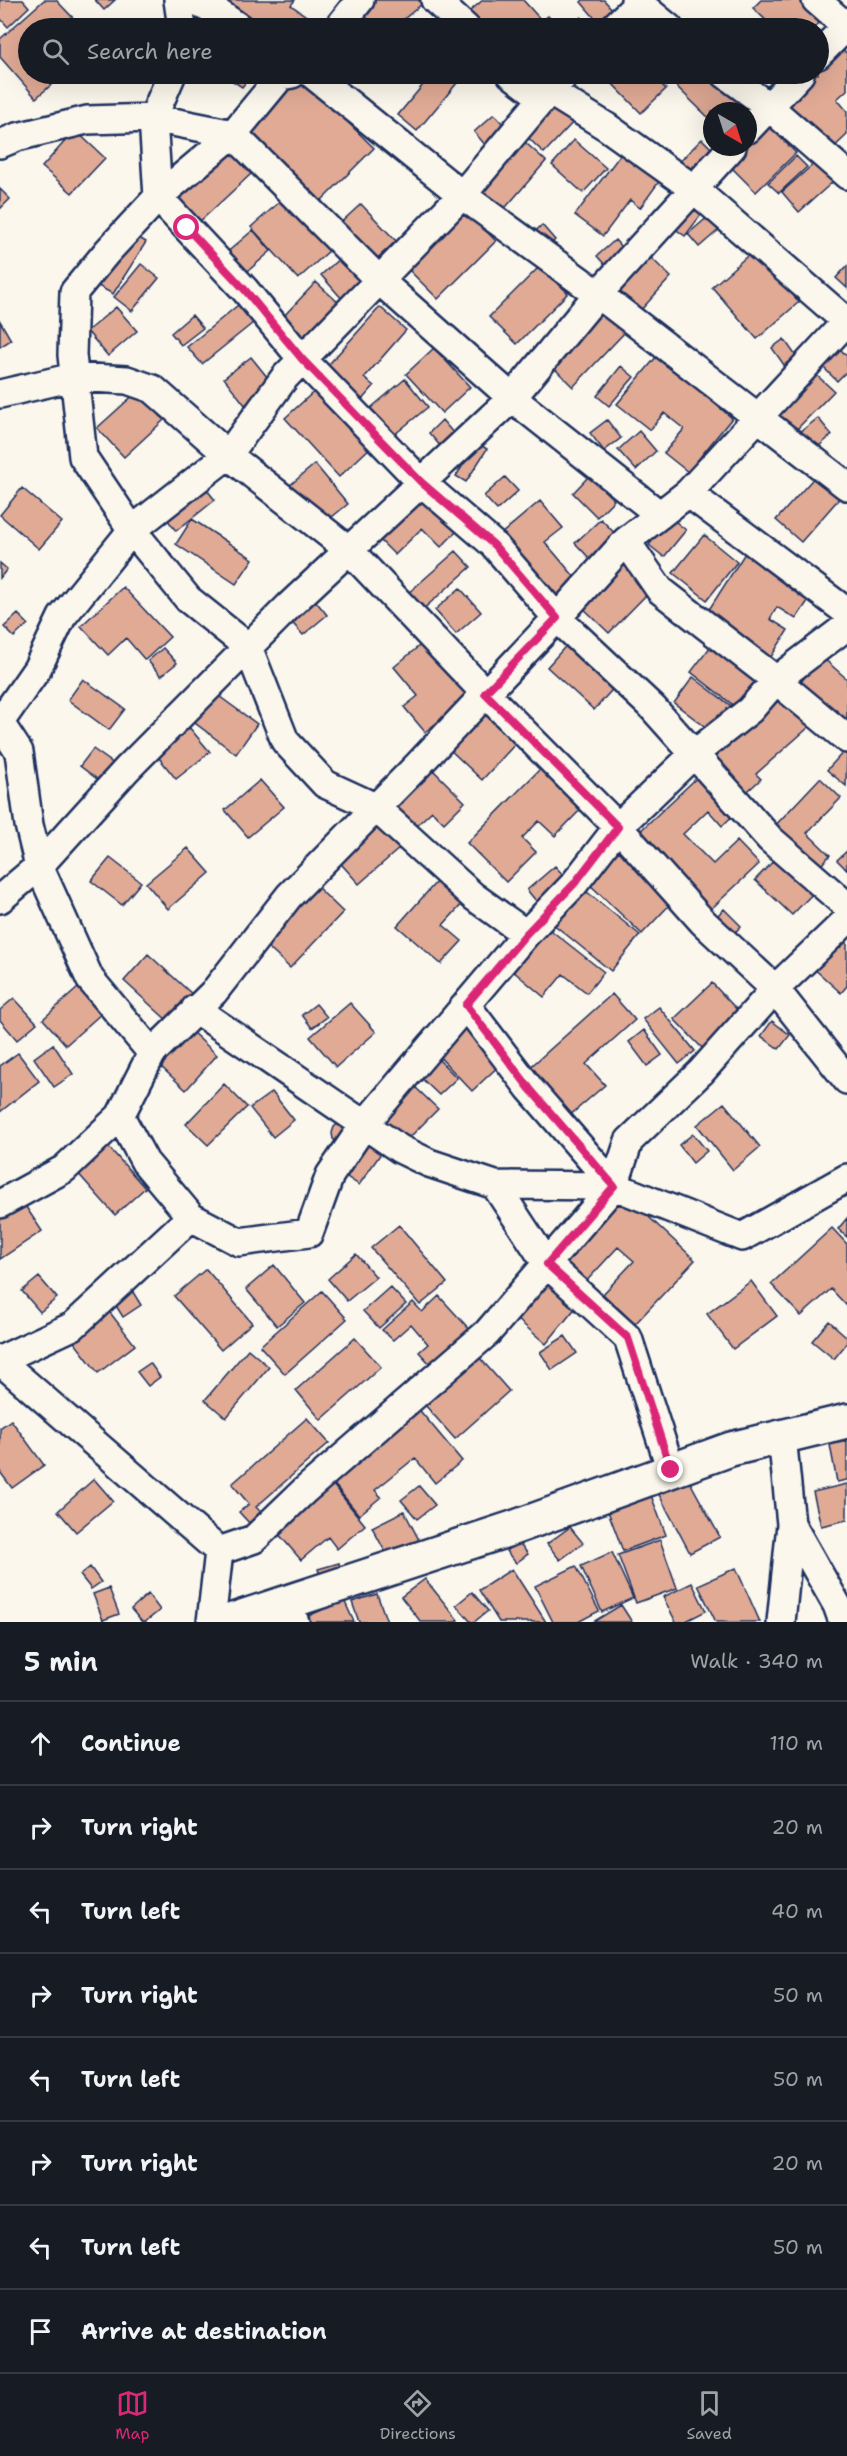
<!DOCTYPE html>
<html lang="en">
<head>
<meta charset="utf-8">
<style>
	:root { --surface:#171b24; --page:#242831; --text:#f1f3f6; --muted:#9ea1a6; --line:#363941; --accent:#db2777 }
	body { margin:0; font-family:"Shantell Sans",sans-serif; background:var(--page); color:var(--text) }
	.compass { position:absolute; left:703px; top:102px; width:54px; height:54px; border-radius:50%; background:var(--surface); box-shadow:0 6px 24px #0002; rotate:141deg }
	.stop { position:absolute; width:18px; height:18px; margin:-14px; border:4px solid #db2777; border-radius:50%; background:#fff }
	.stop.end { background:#db2777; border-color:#fff; box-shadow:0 2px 6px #0008 }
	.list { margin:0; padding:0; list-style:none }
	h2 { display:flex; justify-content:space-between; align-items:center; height:78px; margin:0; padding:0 24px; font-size:26px }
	h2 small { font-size:20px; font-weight:400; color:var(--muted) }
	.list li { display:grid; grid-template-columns:39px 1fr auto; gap:18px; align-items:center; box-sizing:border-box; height:84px; padding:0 24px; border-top:2px solid var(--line) }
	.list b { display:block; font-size:22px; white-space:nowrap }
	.list em { font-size:20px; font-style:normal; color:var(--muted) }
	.icon { flex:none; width:33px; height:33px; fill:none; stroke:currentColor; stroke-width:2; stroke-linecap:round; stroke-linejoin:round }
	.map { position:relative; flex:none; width:847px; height:1622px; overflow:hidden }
	.search { position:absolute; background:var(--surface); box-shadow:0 6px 24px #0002; left:18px; right:18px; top:18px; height:66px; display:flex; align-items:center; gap:15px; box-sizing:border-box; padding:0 21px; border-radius:33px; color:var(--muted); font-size:22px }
	.sheet { height:750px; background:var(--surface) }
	nav { display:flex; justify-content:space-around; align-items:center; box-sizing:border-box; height:84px; border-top:2px solid var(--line); background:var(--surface); font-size:16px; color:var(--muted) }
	nav a { display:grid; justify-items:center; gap:3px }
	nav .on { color:var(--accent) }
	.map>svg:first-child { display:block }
</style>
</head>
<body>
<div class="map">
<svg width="847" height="1622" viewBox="0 0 847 1622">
	<rect width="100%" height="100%" fill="#fbf7ec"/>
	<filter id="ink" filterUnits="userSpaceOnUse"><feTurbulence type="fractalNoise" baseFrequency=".0167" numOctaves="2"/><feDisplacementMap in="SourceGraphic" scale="12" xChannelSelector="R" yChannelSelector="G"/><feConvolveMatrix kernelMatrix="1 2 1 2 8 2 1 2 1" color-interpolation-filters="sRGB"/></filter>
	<g filter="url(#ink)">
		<path fill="#e0aa95" stroke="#1b2f5e" stroke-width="1.5" d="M 0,0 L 23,0 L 29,7 L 8,27 L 0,18 Z
			M 44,0 L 56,0 L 76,21 L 67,28 L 28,28 L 28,74 L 64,74 L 36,98 L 0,57 L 0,39 Z
			M 95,0 L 115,0 L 104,10 Z
			M 213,0 L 295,0 L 291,5 L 323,28 L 252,28 Z
			M 370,0 L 418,0 L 422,4 L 393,28 L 376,28 L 359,9 Z
			M 483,0 L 523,0 L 541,20 L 532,28 L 475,28 L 464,16 Z
			M 583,0 L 604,0 L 612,9 L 598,22 L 581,2 Z
			M 761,0 L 800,0 L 821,21 L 814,28 L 774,28 L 753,8 Z
			M 548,16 L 559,28 L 533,28 Z
			M 581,17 L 591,28 L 569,28 Z
			M 841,47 L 847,54 L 847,90 L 837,99 L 847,111 L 847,135 L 831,150 L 784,100 L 812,74 L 818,74 L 818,68 Z
			M 222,74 L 252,74 L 242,87 Z
			M 299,74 L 374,148 L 316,206 L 240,130 Z
			M 432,74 L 446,74 L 457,83 L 417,131 L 398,115 Z
			M 612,74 L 651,74 L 666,89 L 641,113 L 607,78 Z
			M 678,74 L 712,74 L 743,103 L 735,111 L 712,111 L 712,121 L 671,81 Z
			M 551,95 L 576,119 L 544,153 L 519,129 Z
			M 494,114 L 508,130 L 488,148 L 474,132 Z
			M 766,123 L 796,153 L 756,192 L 726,162 L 742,147 L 748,147 L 748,141 Z
			M 75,130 L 105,158 L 72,193 L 42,167 Z
			M 518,136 L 546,161 L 500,214 L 472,190 Z
			M 702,139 L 711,148 L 690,170 L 680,161 Z
			M 574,140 L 606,168 L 583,193 L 552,165 Z
			M 226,147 L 251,174 L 195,226 L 170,199 Z
			M 623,151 L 661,179 L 640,208 L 630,200 L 603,236 L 575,215 Z
			M 796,156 L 807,167 L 779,193 L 768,183 Z
			M 818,160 L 835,180 L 799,212 L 782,192 Z
			M 0,189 L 10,199 L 0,209 Z
			M 283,199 L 330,250 L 298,279 L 251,227 Z
			M 690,200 L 704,211 L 685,236 L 670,225 Z
			M 361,204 L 396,241 L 371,264 L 336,227 Z
			M 461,206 L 496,241 L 438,299 L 403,264 Z
			M 710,215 L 721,228 L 699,247 L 688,234 Z
			M 542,225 L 555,240 L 543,251 L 530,236 Z
			M 253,230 L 271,251 L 242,276 L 224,255 Z
			M 131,233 L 146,242 L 113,294 L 98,286 Z
			M 615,240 L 627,254 L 609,269 L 597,256 Z
			M 754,250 L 799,302 L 757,339 L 712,287 Z
			M 645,252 L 671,277 L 640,311 L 613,286 Z
			M 341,257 L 364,281 L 343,300 L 321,275 Z
			M 141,264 L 159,278 L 132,311 L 114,297 Z
			M 540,266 L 568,293 L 517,344 L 489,317 Z
			M 847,266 L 847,288 L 836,278 Z
			M 316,282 L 342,306 L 307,343 L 281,319 Z
			M 243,301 L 258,319 L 202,364 L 187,347 Z
			M 599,306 L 626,331 L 573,387 L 547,361 Z
			M 116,307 L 137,331 L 108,356 L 87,331 Z
			M 380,307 L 406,330 L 364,378 L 374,386 L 359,403 L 323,371 Z
			M 192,315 L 203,328 L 181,345 L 171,333 Z
			M 0,321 L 11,340 L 0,347 Z
			M 784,339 L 796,356 L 784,365 L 772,348 Z
			M 835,344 L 847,356 L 847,371 L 837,381 L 818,362 Z
			M 434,348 L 470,387 L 442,413 L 406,374 Z
			M 657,356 L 732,418 L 688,472 L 664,453 L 684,429 L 664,413 L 650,430 L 617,404 Z
			M 251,357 L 272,383 L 245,405 L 224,378 Z
			M 621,366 L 634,377 L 609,406 L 597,396 Z
			M 811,370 L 834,391 L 795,431 L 773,410 Z
			M 405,379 L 428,407 L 389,439 L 366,412 Z
			M 319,387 L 373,445 L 339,477 L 285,418 Z
			M 138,391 L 164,420 L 124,457 L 97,428 Z
			M 818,418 L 832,435 L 813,451 L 799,433 Z
			M 442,420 L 455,435 L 442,448 L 429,433 Z
			M 607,420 L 621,438 L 604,451 L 590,433 Z
			M 639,431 L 656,451 L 636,470 L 618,450 Z
			M 477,443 L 487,449 L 466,482 L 456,476 Z
			M 315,464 L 348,504 L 322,525 L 289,486 Z
			M 819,472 L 844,493 L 801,542 L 776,520 Z
			M 589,476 L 614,500 L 597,517 L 573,493 Z
			M 505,477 L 518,491 L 497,510 L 484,496 Z
			M 203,485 L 215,500 L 176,531 L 164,515 Z
			M 22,488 L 62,522 L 39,549 L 0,515 Z
			M 423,488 L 462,526 L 441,547 L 422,528 L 395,555 L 376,536 Z
			M 540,501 L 563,528 L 545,542 L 578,581 L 550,604 L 495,539 Z
			M 671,518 L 686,530 L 664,557 L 649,545 Z
			M 192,519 L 253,559 L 236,584 L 176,544 Z
			M 601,519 L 620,539 L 594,563 L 575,543 Z
			M 704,535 L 737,562 L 707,600 L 673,573 Z
			M 456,551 L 471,567 L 421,611 L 406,595 Z
			M 745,553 L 812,595 L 796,619 L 777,607 L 770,619 L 788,630 L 769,660 L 703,619 Z
			M 620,561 L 651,590 L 609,633 L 579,604 Z
			M 0,563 L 7,569 L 0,578 Z
			M 123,587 L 170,637 L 145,660 L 126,638 L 108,655 L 81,626 Z
			M 460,588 L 481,612 L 456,634 L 435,610 Z
			M 314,599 L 327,615 L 303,635 L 289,619 Z
			M 18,614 L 28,624 L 14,637 L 4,627 Z
			M 571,640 L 618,683 L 594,710 L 547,667 Z
			M 425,641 L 469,697 L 425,732 L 404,707 L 418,696 L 394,667 Z
			M 714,642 L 760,678 L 737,708 L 691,672 Z
			M 163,648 L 177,663 L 161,676 L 148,661 Z
			M 822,657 L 847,679 L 847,725 L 799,684 Z
			M 693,677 L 735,709 L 716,735 L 674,703 Z
			M 83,679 L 125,709 L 109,730 L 68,700 Z
			M 212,691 L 257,724 L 236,754 L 191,720 Z
			M 778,691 L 809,727 L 756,774 L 761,779 L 739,799 L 703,758 Z
			M 482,708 L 517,742 L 482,780 L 446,746 Z
			M 188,726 L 210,752 L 176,779 L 155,753 Z
			M 93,749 L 114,764 L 101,782 L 80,766 Z
			M 846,749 L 847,750 L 846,786 L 827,770 Z
			M 429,766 L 465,802 L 444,823 L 432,811 L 415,827 L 392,803 Z
			M 542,767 L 583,807 L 555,836 L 539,821 L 522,838 L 536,852 L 506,882 L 467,843 Z
			M 704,771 L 740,809 L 722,826 L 708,810 L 683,834 L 713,864 L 737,841 L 759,864 L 711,909 L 638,833 Z
			M 820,778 L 841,798 L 807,833 L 830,855 L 815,872 L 771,830 Z
			M 260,780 L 284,807 L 248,837 L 225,810 Z
			M 376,819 L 401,847 L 359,884 L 335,857 Z
			M 621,845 L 677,897 L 642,934 L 587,882 Z
			M 188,848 L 210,873 L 168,909 L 146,883 Z
			M 847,851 L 847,870 L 837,860 Z
			M 782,852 L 819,887 L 792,915 L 755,880 Z
			M 110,858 L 141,882 L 122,905 L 91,881 Z
			M 555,866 L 571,884 L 542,908 L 527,890 Z
			M 438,880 L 464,902 L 443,925 L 462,941 L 441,964 L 397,926 Z
			M 314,884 L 343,912 L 290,968 L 260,940 Z
			M 581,887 L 640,935 L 611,971 L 552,923 Z
			M 724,909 L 741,926 L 729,939 L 712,921 Z
			M 847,927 L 847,986 L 841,993 L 811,966 Z
			M 548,928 L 604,972 L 587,993 L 563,974 L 544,997 L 513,971 Z
			M 148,954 L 193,995 L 169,1022 L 124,981 Z
			M 712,983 L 740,1013 L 703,1049 L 674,1019 Z
			M 79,987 L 102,1013 L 66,1045 L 43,1019 Z
			M 612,994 L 635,1020 L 586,1064 L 605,1085 L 568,1117 L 527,1070 Z
			M 14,998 L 37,1023 L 17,1040 L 0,1020 L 0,1010 Z
			M 350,1003 L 376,1032 L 336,1067 L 310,1037 Z
			M 316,1004 L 327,1017 L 312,1028 L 302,1015 Z
			M 659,1007 L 695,1051 L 679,1064 L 643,1019 Z
			M 464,1020 L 503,1062 L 472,1091 L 433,1050 Z
			M 772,1021 L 790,1035 L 779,1049 L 761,1036 Z
			M 190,1030 L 217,1055 L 186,1090 L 158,1064 Z
			M 644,1030 L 662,1055 L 647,1066 L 629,1042 Z
			M 53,1044 L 73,1074 L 54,1087 L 34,1058 Z
			M 18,1053 L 39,1081 L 0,1112 L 0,1066 Z
			M 434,1055 L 457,1078 L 439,1095 L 417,1074 Z
			M 224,1084 L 247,1107 L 208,1145 L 186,1124 Z
			M 413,1085 L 438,1109 L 402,1145 L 377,1121 Z
			M 272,1092 L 294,1120 L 273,1137 L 250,1108 Z
			M 724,1103 L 760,1147 L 733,1170 L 697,1125 Z
			M 339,1123 L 346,1124 L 350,1139 L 339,1143 L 333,1139 L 332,1133 L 334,1127 Z
			M 363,1134 L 384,1149 L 359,1185 L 338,1171 Z
			M 693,1134 L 707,1151 L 693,1163 L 679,1145 Z
			M 106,1144 L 145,1188 L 115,1215 L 76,1171 Z
			M 622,1192 L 695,1260 L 635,1324 L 603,1294 L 634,1261 L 618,1247 L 580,1288 L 555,1264 Z
			M 20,1198 L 42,1231 L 0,1259 L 0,1212 Z
			M 847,1218 L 847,1237 L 838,1229 Z
			M 399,1225 L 447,1283 L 420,1305 L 371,1248 Z
			M 832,1228 L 847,1244 L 847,1306 L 831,1289 L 801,1316 L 771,1284 Z
			M 356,1254 L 376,1277 L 347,1301 L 328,1279 Z
			M 274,1265 L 305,1303 L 277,1326 L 246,1289 Z
			M 206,1269 L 252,1323 L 221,1350 L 174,1296 Z
			M 39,1277 L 57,1298 L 40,1312 L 22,1291 Z
			M 751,1281 L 777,1316 L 733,1349 L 707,1314 Z
			M 548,1282 L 577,1306 L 546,1344 L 517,1319 Z
			M 390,1287 L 406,1304 L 379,1328 L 363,1311 Z
			M 131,1289 L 141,1305 L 123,1317 L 113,1301 Z
			M 322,1291 L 347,1319 L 285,1374 L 260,1346 Z
			M 439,1296 L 471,1331 L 432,1366 L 419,1352 L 428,1344 L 411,1324 L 393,1340 L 382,1330 L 413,1302 L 422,1312 Z
			M 105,1306 L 135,1345 L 98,1373 L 68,1334 Z
			M 829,1321 L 847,1337 L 847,1343 L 834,1359 L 812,1341 Z
			M 565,1336 L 577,1353 L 552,1370 L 540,1352 Z
			M 355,1338 L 381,1367 L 321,1420 L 296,1390 Z
			M 248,1349 L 269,1367 L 226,1418 L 205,1400 Z
			M 479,1357 L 509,1391 L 455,1439 L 425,1405 Z
			M 150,1363 L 160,1377 L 148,1386 L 137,1372 Z
			M 416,1406 L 462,1461 L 435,1483 L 415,1458 L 375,1490 L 381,1497 L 359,1515 L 329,1478 Z
			M 307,1418 L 329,1443 L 256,1507 L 263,1514 L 251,1525 L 239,1512 L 249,1504 L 232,1484 Z
			M 11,1420 L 44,1465 L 12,1488 L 0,1472 L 0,1428 Z
			M 847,1441 L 847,1480 L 837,1482 L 830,1445 Z
			M 684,1471 L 720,1537 L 690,1553 L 655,1487 Z
			M 94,1479 L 113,1501 L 76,1532 L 58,1511 Z
			M 847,1484 L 847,1520 L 821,1526 L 813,1492 Z
			M 333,1485 L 365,1525 L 337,1549 L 328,1537 L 301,1560 L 277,1532 Z
			M 419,1486 L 435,1505 L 417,1519 L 401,1500 Z
			M 649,1490 L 666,1535 L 623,1551 L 606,1506 Z
			M 404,1511 L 420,1542 L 389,1559 L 372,1527 Z
			M 570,1527 L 583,1543 L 560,1560 L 547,1544 Z
			M 660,1540 L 677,1588 L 636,1603 L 618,1555 Z
			M 518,1541 L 528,1554 L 516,1563 L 506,1551 Z
			M 612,1552 L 633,1598 L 602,1612 L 581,1566 Z
			M 339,1563 L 342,1575 L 322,1581 L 318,1569 Z
			M 576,1566 L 599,1611 L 578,1622 L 553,1622 L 535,1586 Z
			M 90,1567 L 101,1582 L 91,1589 L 80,1575 Z
			M 736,1568 L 760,1622 L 716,1622 L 698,1585 Z
			M 512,1569 L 546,1622 L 499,1622 L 479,1590 Z
			M 425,1579 L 458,1620 L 455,1622 L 421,1622 L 401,1597 Z
			M 692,1583 L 706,1611 L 684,1622 L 676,1622 L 663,1597 Z
			M 109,1588 L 119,1614 L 103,1620 L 93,1594 Z
			M 472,1592 L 488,1611 L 474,1622 L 471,1622 L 456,1605 Z
			M 148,1594 L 160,1610 L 145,1622 L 142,1622 L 131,1609 Z
			M 377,1594 L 387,1622 L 359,1622 L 352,1602 Z
			M 344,1600 L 354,1622 L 309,1622 L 306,1617 Z
			M 621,1605 L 632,1622 L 593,1622 Z"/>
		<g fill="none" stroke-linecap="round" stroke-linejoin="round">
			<g stroke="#1b2f5e" stroke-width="32">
				<path id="minor" d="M 178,0 L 182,28
					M 192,0 L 220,14 L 240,28
					M 435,0 L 466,28
					M 635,0 L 669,28
					M 816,0 L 847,27
					M 338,28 L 360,0
					M 613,28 L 642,0
					M 818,55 L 847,26
					M 172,74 L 153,118 L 158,197 L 245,290 L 302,359 L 421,482 L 494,545 L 557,618 L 653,708 L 770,839 L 847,906
					M 312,74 L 462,195 L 598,294 L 847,486
					M 511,74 L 532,90 L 549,91 L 607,127 L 694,189 L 847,322
					M 725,74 L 768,106 L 847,175
					M 748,129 L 800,74
					M 0,144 L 17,137 L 87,120 L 153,118 L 233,134 L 379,280 L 512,398 L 660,515
					M 0,394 L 74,377 L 127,380 L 153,389 L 228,455 L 349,550 L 485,693 L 618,827 L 703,922 L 775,989 L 847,1080
					M 688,493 L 847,612
					M 626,541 L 660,590 L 776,680 L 847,739
					M 0,722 L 37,669 L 62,617 L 132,530 L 83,457 L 72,355 L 74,292 L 107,252 L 158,197 L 233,134 L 281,76 L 292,74
					M 0,723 L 19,752 L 29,825 L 39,866 L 90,979 L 152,1053 L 120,1116 L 64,1169 L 0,1204
					M 0,899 L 39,866 L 127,769 L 290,605 L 512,398 L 598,294 L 732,147
					M 526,934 L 473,896 L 375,807 L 325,784 L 285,741 L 248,647 L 188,599 L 132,530 L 228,455 L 285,377 L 462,195 L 549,91 L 566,74
					M 466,1005 L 530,1089 L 614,1186
					M 195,1009 L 400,1149 L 429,1163 L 495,1185 L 614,1186 L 742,1237 L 847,1178
					M 152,1053 L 214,992 L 289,896 L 418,765 L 557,618 L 626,541 L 688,493 L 847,321
					M 495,1185 L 547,1264 L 628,1338 L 671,1470
					M 191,1217 L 239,1242 L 309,1233 L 330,1175 L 364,1125 L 526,934 L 574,884 L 618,827 L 694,754 L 750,710 L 776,680 L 847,626
					M 0,1360 L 73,1326 L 191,1217 L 145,1162 L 120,1116
					M 0,1361 L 219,1551 L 211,1622
					M 782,1436 L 791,1524 L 837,1605 L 843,1622
					M 219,1551 L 254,1539 L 304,1491 L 487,1333 L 614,1186 L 629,1141 L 701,1072 L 775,989 L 847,920
					M 285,1603 L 295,1622
					M 781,1622 L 791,1524"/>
			</g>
			<g stroke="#1b2f5e" stroke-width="38">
				<path id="tertiary" d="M 227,1622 L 510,1529 L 731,1449 L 847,1421"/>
			</g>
			<use href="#minor" stroke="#fbf7ec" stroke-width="27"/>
			<use href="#tertiary" stroke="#fbf7ec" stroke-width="33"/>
		</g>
	</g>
	<g fill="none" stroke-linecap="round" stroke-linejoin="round" filter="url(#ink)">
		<path stroke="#db2777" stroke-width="8" d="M 187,228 L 245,290 L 302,359 L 421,482 L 494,545 L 557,618 L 485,693 L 618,827 L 574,884 L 526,934 L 466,1005 L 530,1089 L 614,1186 L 547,1264 L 628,1338 L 671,1470"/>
	</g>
</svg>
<svg class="compass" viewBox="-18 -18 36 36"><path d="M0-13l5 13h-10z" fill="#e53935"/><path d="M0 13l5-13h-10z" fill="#9ea1a6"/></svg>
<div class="stop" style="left:187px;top:228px"></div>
<div class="stop end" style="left:671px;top:1470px"></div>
<div class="search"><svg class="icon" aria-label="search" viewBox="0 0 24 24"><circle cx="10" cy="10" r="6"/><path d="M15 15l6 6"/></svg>Search here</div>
</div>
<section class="sheet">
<h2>5 min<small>Walk · 340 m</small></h2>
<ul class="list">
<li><svg class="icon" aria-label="ahead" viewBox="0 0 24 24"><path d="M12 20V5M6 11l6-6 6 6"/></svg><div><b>Continue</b></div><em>110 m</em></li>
<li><svg class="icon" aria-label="right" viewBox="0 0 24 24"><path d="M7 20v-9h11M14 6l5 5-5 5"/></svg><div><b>Turn right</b></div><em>20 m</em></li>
<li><svg class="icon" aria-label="left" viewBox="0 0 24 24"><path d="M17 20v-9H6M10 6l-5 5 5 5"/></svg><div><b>Turn left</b></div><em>40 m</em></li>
<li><svg class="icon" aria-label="right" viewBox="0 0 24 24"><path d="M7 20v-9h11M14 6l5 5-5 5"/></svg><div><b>Turn right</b></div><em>50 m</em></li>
<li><svg class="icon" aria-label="left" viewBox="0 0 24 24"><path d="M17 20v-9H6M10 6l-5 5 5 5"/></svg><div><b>Turn left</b></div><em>50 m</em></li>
<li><svg class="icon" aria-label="right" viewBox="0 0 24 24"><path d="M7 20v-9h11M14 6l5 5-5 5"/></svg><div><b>Turn right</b></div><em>20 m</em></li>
<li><svg class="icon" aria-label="left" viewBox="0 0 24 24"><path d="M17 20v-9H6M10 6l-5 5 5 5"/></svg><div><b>Turn left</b></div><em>50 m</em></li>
<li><svg class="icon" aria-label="arrive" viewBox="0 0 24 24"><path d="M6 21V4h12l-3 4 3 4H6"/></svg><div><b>Arrive at destination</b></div></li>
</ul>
</section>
<nav>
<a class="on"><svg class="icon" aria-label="map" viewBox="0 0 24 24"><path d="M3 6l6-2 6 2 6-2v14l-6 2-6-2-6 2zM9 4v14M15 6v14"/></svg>Map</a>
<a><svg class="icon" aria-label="directions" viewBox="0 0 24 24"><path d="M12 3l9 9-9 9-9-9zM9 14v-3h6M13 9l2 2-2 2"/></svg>Directions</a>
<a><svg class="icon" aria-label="saved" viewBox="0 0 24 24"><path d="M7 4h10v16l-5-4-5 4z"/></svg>Saved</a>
</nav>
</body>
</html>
